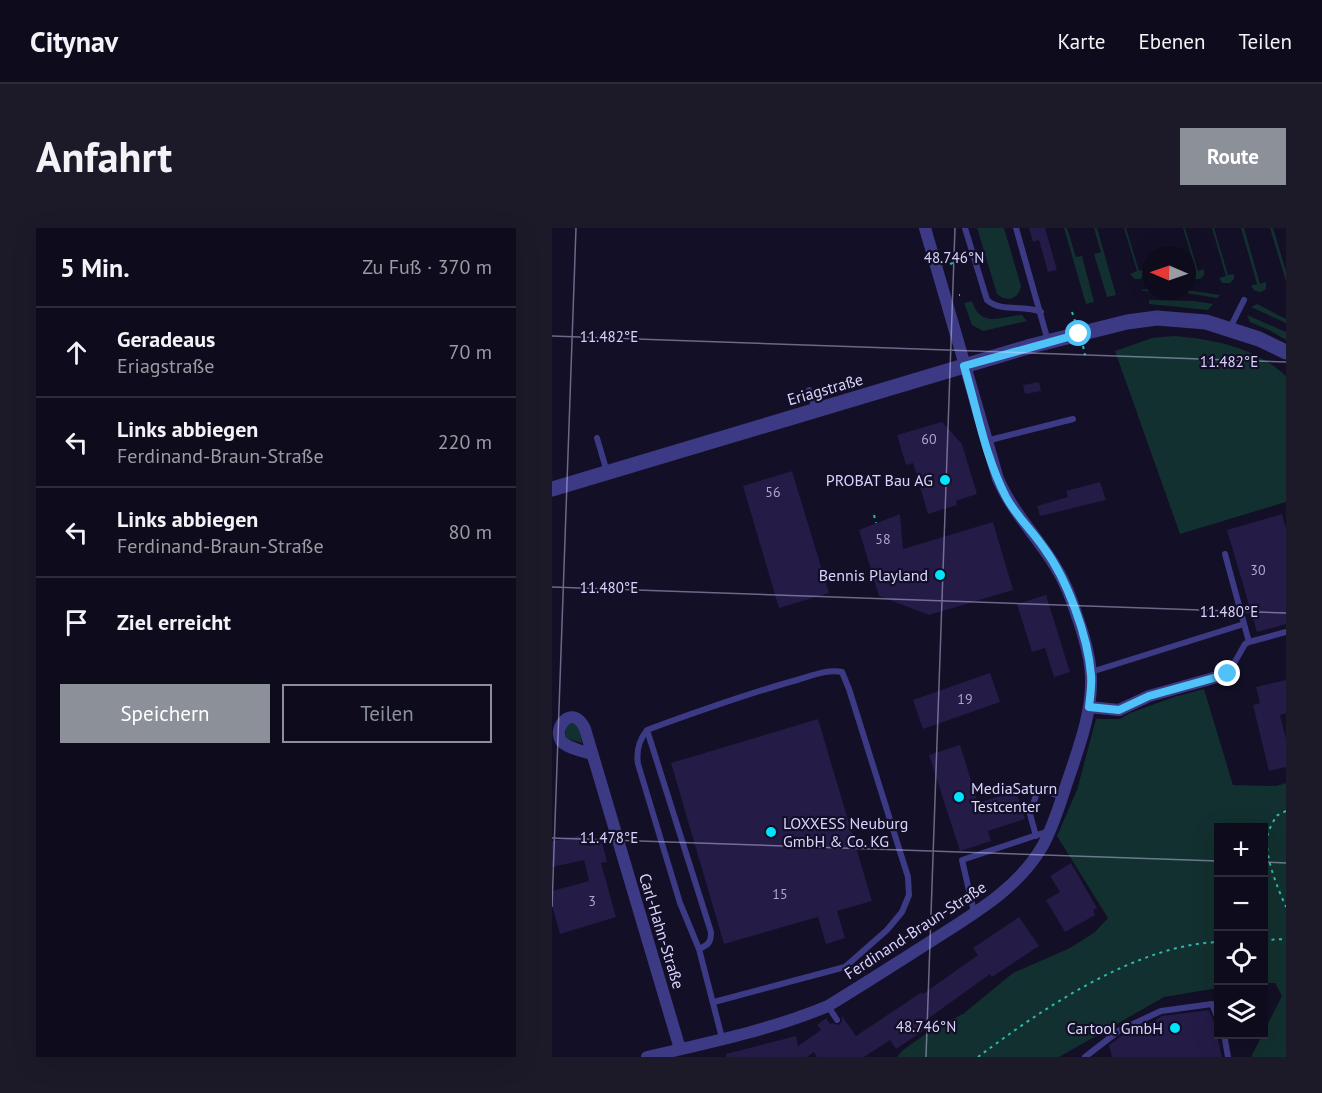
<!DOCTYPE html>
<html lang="de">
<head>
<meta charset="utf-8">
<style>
	:root { --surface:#0e0b1c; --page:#1c1929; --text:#f1f3f6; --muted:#9b9ba3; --line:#2e2b3b; --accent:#8c9099 }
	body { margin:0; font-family:"PT Sans",sans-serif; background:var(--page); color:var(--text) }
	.controls { position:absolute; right:18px; bottom:18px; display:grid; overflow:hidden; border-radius:0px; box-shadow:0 6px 24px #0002 }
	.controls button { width:54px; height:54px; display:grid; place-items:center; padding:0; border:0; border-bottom:2px solid var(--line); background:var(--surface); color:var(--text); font:30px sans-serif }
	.compass { position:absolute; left:590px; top:18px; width:54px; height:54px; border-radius:50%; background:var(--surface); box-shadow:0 6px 24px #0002; rotate:272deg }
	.stop { position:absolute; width:18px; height:18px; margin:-14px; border:4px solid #4fc3f7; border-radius:50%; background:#fff }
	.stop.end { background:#4fc3f7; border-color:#fff; box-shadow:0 2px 6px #0008 }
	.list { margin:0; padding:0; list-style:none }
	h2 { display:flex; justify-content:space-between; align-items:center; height:78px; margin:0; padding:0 24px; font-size:26px }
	h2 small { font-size:20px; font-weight:400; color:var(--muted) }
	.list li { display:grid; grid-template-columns:39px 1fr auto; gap:18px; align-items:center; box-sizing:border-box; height:90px; padding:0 24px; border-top:2px solid var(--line) }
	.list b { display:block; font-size:22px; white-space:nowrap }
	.list p { margin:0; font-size:20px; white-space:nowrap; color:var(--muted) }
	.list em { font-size:20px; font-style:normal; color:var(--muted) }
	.actions { display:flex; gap:12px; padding:18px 24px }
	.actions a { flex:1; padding:14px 0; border:2px solid var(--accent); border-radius:0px; text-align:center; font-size:21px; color:var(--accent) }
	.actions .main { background:var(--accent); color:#fff }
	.icon { flex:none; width:33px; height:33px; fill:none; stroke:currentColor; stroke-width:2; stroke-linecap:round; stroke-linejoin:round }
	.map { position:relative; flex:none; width:734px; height:829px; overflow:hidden; border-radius:0px }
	header { display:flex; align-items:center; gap:36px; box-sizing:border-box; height:84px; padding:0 30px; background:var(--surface); border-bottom:2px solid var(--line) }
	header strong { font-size:28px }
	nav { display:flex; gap:33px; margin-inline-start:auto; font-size:21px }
	.intro { display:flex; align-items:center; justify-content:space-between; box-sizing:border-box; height:144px; padding:0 36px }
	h1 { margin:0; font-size:42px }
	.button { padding:15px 27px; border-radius:0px; background:var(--accent); color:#fff; font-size:21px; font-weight:700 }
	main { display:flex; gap:36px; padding:0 36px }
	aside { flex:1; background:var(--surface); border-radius:0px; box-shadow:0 6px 24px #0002 }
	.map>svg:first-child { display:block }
</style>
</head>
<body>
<header>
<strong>Citynav</strong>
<nav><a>Karte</a><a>Ebenen</a><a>Teilen</a></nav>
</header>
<div class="intro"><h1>Anfahrt</h1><a class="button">Route</a></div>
<main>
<aside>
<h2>5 Min.<small>Zu Fuß · 370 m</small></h2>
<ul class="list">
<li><svg class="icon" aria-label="ahead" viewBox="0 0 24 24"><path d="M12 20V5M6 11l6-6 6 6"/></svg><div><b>Geradeaus</b><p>Eriagstraße</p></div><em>70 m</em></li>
<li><svg class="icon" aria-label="left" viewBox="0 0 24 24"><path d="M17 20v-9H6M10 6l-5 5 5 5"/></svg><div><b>Links abbiegen</b><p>Ferdinand-Braun-Straße</p></div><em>220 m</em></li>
<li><svg class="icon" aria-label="left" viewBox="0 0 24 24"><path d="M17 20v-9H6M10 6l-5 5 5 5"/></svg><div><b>Links abbiegen</b><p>Ferdinand-Braun-Straße</p></div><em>80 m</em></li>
<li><svg class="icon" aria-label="arrive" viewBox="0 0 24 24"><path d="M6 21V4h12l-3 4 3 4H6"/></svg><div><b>Ziel erreicht</b></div></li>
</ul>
<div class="actions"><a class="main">Speichern</a><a>Teilen</a></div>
</aside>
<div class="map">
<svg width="734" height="829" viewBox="0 0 734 829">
	<rect width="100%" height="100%" fill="#130f26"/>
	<path fill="#12302f" d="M 425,0 L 452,0 L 469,58 C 467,71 455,75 445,66 Z
		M 512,0 L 515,0 L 524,29 L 530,28 L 542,74 L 534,76 Z
		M 542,0 L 545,0 L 564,67 L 555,69 L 542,26 L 549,24 Z
		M 572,0 L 574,0 L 587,43 L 593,41 L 592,47 L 589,51 L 583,51 L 578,46 L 585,43 Z
		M 631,0 L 633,0 L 646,43 L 652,41 L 652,47 L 648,51 L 642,51 L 637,46 L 644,43 Z
		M 660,0 L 662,0 L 676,47 L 682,46 L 682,51 L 678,55 L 670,55 L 667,50 L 674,48 Z
		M 689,0 L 692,0 L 708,56 L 714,54 L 714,61 L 709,64 L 703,63 L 699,58 L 705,56 Z
		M 718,0 L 721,0 L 734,43 L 734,53 Z
		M 599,61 L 599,63 L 635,62 L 668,67 L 665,70 L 628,64 L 590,63 L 589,62 Z
		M 597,72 L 642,73 L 661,76 L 656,82 L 597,76 Z
		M 420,73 C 428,101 451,88 470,87 L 475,93 L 431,103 L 420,97 L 412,75 Z
		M 705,76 L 734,91 L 734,95 L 699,79 Z
		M 695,87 L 734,104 L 734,112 L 717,102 L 698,94 Z
		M 622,108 C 662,111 704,120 734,148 L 734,274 L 628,306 L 563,123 L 600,110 Z
		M 652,461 L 681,557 L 724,558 L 734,555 L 734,829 L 699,829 L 730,768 L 723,755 L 712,755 L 712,600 L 666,600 L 666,760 L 612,769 L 507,829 L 345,829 L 351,822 L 382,800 L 411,786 L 461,745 L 518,720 L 543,704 L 556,690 L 505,608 L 525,562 L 544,491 L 568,491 L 578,485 L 622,469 Z
		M 20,495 L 27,499 L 30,515 L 16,511 L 13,508 L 14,498 Z"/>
	<path fill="#241b47" d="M 477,0 L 493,0 L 505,42 L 496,44 L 487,12 L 481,14 Z
		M 487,154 L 489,163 L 473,166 L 471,157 Z
		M 390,194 L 410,216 L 425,266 L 404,273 L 405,277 L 376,286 L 361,235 L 354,237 L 345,207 Z
		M 240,243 L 277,365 L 227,380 L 191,258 Z
		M 548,254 L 554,272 L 488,288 L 485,278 L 516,269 L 514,263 Z
		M 348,286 L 351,321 L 441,294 L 461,362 L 377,387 L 327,368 L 307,302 Z
		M 730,286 L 734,301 L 734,396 L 705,404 L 675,302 Z
		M 494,367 L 518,444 L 502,449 L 493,420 L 480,424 L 465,376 Z
		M 438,445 L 448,474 L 371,501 L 361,472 Z
		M 734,452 L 734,485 L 728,487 L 734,511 L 734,539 L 717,543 L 701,477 L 708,475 L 704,459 Z
		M 266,491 L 320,673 L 285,683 L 293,710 L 274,716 L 266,689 L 172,716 L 119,535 Z
		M 408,517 L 426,575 L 464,563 L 473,591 L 436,603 L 439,613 L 408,623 L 377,527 Z
		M 34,606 L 37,618 L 50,614 L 55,634 L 49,635 L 64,689 L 8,706 L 0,677 L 0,663 L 37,653 L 32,632 L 0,639 L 0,613 Z
		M 519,635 L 545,680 L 541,682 L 543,687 L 513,704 L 494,672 L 508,664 L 498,648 Z
		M 467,689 L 487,718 L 440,749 L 438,746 L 384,785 L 370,795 L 374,801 L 344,821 L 338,812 L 312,829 L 265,829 L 262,824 L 255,829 L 174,829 L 174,826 L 244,808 L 246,818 L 269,802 L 265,797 L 274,790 L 278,796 L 280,795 L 286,797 L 290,794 L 290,788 L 304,808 L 370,764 L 371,766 L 426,727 L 421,720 Z
		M 657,782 L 662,794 L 670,829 L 560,829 L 557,817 L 571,807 L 581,805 L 583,801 L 604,793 L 605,791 L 610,788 Z"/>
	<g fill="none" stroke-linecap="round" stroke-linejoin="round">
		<path stroke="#2fb8b0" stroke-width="2" stroke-dasharray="3 4.5" stroke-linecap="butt" d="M 398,36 L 401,35
			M 407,67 L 408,67
			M 520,84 L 523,93
			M 531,118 L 533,127
			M 322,287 L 324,295
			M 734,583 L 724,588 C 722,593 718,599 716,605 C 711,626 726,661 734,679
			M 712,712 L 734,711
			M 426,829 C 490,781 584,717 666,714"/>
		<path stroke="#3d3a85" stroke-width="6" d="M 413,0 L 435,72 C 450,85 471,76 489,84
			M 464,0 L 496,113
			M 678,100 L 692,72
			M 257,162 L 263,182
			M 45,210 L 55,244
			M 434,213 L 521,191
			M 673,326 L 697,414 L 693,416 L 676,446
			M 697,414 L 734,404
			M 539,444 L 692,396
			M 95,502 L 159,704 C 159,715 156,717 147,721
			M 484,608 L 478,586 L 486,561 L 510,569
			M 422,684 L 410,632 L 497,603
			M 162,774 L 293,739 L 335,702 L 350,684 L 357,667 L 356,649 L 297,461 L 290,444 C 275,441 259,448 245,452 C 194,466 144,484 95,502 C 87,512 84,523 86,536 L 128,675 L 147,721 L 170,810
			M 276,778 L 285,792
			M 672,806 L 676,829
			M 533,829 L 568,802 L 609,783 L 660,776 L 666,791"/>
		<path stroke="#3d3a85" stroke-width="12" d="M 537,479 L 567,482 L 597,468 L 676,446
			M 39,526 C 30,523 15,520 9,513 C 0,498 22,475 33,501 L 128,821
			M 95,829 C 155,815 219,802 276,778 C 312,756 348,733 384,710 C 423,685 466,660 490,619 C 503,596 510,568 519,543 C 529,513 540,482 539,450 C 539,426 527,393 519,371 C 502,323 466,296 446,251 L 373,0"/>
		<path stroke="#3d3a85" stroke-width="15" d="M 0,261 L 479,118 L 575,94 L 605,90 L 654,94 L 707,111 L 734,124"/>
	</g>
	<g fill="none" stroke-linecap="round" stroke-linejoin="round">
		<path stroke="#4fc3f7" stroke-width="8" d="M 527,106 L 412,138 C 425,181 433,229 454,269 C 464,288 480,302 492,320 C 515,351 536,408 539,447 C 540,457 538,469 537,479 L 567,482 L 597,468 L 676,446"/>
	</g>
	<path fill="none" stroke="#d9d4ff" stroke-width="1.5" stroke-opacity="0.45" d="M 0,108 L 734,134M 0,359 L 734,385M 0,610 L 666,633M 712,634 L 734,635M 0,679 L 24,0M 374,829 L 403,0"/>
	<g fill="#00e5ff" stroke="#130f26" stroke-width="2">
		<circle cx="393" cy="252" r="6"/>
		<circle cx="388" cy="347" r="6"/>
		<circle cx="407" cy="569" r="6"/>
		<circle cx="219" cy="604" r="6"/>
		<circle cx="623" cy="800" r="6"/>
	</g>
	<g text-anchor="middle" stroke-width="4.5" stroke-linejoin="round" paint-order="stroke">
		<g font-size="14" fill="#aca6d1">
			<text x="377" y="216">60</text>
			<text x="221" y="269">56</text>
			<text x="331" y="316">58</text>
			<text x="706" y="347">30</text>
			<text x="413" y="476">19</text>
			<text x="228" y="671">15</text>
			<text x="40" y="678">3</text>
		</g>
		<g font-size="16" fill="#d9d4ff" stroke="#130f26">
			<text transform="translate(273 161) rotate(-16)" y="6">Eriagstraße</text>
			<text transform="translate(363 702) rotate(-33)" y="6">Ferdinand-Braun-Straße</text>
			<text transform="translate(110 703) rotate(73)" y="6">Carl-Hahn-Straße</text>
		</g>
		<g font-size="16" fill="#d9d4ff" stroke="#130f26" text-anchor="end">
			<text x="381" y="258">PROBAT Bau AG</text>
			<text x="376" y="353">Bennis Playland</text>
			<text x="419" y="566" text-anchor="start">MediaSaturn<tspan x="419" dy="18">Testcenter</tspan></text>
			<text x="231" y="601" text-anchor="start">LOXXESS Neuburg<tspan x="231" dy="18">GmbH &amp; Co. KG</tspan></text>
			<text x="611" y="806">Cartool GmbH</text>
		</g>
	</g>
	<g font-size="15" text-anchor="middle" fill="#d9d4ff" stroke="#130f26" stroke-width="4.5" stroke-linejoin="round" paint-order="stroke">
		<text x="402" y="35">48.746°N</text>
		<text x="57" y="114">11.482°E</text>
		<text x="677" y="139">11.482°E</text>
		<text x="57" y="365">11.480°E</text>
		<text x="677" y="389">11.480°E</text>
		<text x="57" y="615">11.478°E</text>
		<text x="374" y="804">48.746°N</text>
	</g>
</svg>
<div class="controls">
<button>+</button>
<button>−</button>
<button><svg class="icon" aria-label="locate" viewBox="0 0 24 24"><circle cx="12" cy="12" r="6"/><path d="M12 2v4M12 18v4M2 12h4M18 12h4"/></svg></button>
<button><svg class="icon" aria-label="layers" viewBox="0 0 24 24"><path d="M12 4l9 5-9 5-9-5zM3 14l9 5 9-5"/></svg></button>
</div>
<svg class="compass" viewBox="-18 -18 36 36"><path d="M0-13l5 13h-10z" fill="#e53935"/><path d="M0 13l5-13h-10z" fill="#9b9ba3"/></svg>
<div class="stop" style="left:527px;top:106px"></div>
<div class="stop end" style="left:676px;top:446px"></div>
</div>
</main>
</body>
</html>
